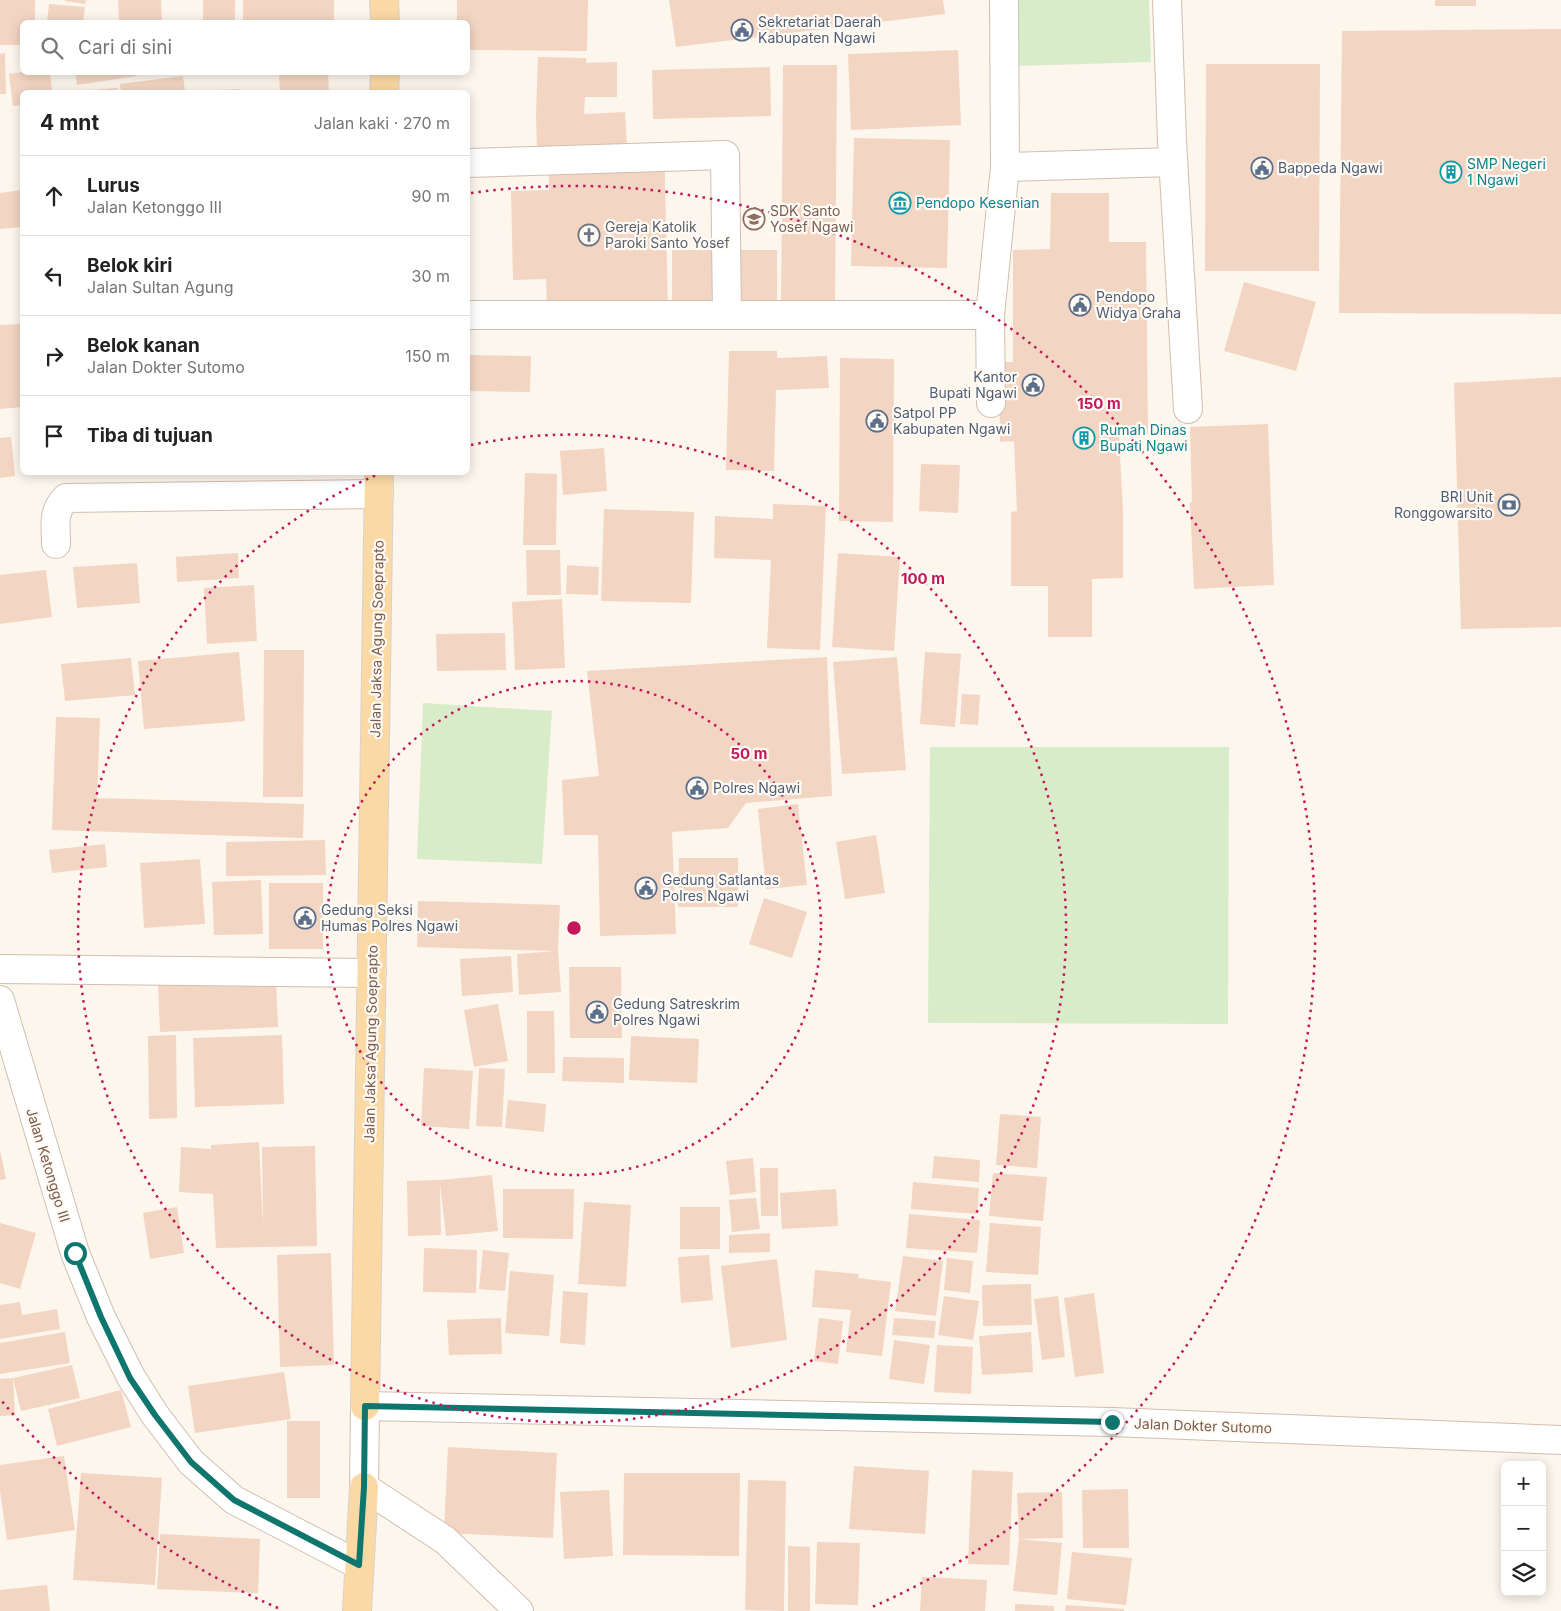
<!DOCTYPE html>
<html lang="id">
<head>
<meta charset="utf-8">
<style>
	:root { --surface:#fff; --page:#f6f6f6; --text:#222; --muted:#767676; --line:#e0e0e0 }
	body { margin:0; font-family:Inter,sans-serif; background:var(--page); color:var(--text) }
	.controls { position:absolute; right:15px; bottom:15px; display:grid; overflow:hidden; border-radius:8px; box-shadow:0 2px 12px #0003 }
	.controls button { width:45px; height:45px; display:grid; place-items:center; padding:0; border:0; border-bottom:1px solid var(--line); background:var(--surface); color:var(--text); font:25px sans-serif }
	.stop { position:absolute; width:15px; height:15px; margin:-11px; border:4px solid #0f766e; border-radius:50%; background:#fff }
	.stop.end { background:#0f766e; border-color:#fff; box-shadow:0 1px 5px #0008 }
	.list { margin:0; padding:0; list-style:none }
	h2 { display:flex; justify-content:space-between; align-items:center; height:65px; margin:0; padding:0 20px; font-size:21px }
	h2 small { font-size:16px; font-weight:400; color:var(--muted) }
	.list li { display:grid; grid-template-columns:32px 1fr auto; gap:15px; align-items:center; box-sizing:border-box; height:80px; padding:0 20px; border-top:1px solid var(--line) }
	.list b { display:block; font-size:19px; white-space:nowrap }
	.list p { margin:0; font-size:16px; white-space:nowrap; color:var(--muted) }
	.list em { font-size:16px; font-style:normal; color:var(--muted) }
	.icon { flex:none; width:28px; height:28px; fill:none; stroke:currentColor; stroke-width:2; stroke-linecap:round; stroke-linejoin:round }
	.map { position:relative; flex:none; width:1561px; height:1611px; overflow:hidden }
	.search { position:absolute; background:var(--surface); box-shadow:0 2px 12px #0003; left:20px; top:20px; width:450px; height:55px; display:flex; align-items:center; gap:12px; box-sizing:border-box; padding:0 18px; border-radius:8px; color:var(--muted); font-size:19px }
	.panel { position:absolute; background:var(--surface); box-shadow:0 2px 12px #0003; left:20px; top:90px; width:450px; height:385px; border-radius:8px }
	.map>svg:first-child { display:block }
</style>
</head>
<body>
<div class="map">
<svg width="1561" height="1611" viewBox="0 0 1561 1611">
	<rect width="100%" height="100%" fill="#fdf6ec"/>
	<path fill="#d8ecc9" d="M 1014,0 L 1149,0 L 1151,62 L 1015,66 Z
		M 423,703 L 552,711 L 542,864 L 417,859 Z
		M 930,747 L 1229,747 L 1228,1024 L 928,1023 Z"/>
	<path fill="#f3d5c3" d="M 0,0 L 35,0 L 35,22 L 22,22 L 22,45 L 0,45 Z
		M 65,0 L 86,0 L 85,4 L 65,1 Z
		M 118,0 L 161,0 L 162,22 L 119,22 Z
		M 203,0 L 235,0 L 235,22 L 203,22 Z
		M 243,0 L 334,0 L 334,22 L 243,22 Z
		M 457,0 L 588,0 L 587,51 L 468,50 L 468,22 L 457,22 Z
		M 669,0 L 943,0 L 945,14 L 676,47 Z
		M 1435,0 L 1476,0 L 1476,6 L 1435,6 Z
		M 49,4 L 85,7 L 83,22 L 47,22 Z
		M 1561,29 L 1561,314 L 1339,313 L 1342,31 Z
		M 958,50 L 961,125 L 851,130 L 848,54 Z
		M 5,53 L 6,94 L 0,94 L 0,54 Z
		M 538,57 L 586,58 L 586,63 L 617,62 L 617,97 L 585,97 L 584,114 L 625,112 L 627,147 L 537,150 L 536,115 Z
		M 1206,64 L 1320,64 L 1319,271 L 1205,271 Z
		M 783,65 L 837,65 L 835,310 L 781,310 Z
		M 770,67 L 771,116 L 653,119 L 652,70 Z
		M 22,72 L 50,72 L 52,92 L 22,92 L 22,105 L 13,106 L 9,74 Z
		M 75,72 L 136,72 L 137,76 L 77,85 Z
		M 279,72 L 328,72 L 329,92 L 280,92 Z
		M 183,76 L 185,92 L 121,92 L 120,84 Z
		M 117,88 L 117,92 L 79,92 L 79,91 Z
		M 240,89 L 240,92 L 194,92 L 194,91 Z
		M 854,138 L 950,140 L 947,268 L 851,266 Z
		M 664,142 L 668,309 L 547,312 L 546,279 L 513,280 L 511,191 L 549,190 L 549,174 L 647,171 L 647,143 Z
		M 22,190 L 22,227 L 0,229 L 0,193 Z
		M 1051,193 L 1109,193 L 1109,242 L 1146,242 L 1148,434 L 1119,434 L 1123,512 L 1123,578 L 1092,579 L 1092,637 L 1048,637 L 1048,586 L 1011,586 L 1011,512 L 1017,511 L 1014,441 L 1000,442 L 999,362 L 1013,362 L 1013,250 L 1050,249 Z
		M 672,250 L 777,250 L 777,308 L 672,307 Z
		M 1244,282 L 1316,302 L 1296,371 L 1224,351 Z
		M 22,324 L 22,407 L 0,409 L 0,325 Z
		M 729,351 L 777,351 L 777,358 L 827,356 L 829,388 L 776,390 L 774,471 L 726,470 Z
		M 469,355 L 531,356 L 530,392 L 468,391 Z
		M 840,358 L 894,359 L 893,522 L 839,521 Z
		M 1561,377 L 1561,627 L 1461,629 L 1454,383 Z
		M 1268,424 L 1274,585 L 1194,589 L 1190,503 L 1192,502 L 1190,427 Z
		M 11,437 L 15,476 L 0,478 L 0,438 Z
		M 604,448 L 607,491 L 563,495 L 560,451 Z
		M 921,464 L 960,465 L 958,513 L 919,511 Z
		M 525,473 L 557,474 L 556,545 L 523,545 Z
		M 773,504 L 826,506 L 820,650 L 767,648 L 771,560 L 714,558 L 715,516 L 773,519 Z
		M 604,509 L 694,512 L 691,603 L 601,601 Z
		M 526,550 L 560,550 L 561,595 L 527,595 Z
		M 238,553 L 239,578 L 177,582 L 176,557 Z
		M 838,553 L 900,557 L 894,651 L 832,647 Z
		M 137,563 L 140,603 L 77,608 L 73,567 Z
		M 567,565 L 599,567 L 598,595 L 566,594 Z
		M 46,570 L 52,617 L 0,624 L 0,575 Z
		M 254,585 L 257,641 L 207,644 L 204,588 Z
		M 562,599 L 565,668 L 515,670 L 512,602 Z
		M 505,633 L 506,670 L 437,671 L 436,634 Z
		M 264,650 L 304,650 L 303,797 L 263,797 Z
		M 239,652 L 245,721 L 144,729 L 138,661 Z
		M 925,652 L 961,654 L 955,727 L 920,724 Z
		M 827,657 L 832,796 L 746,803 L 728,828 L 672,832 L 676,934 L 600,936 L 598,835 L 564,835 L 562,780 L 599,776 L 587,671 Z
		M 897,657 L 906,770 L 842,774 L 833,662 Z
		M 131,658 L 135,695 L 65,701 L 61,664 Z
		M 962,694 L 980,695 L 978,725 L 960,724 Z
		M 56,717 L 100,718 L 97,798 L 304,804 L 303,838 L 52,830 Z
		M 798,804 L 807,885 L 766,889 L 758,809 Z
		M 876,835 L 885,893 L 845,899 L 836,842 Z
		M 325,840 L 326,875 L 226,876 L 226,842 Z
		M 105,844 L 107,867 L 52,873 L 49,850 Z
		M 679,858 L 738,858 L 738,907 L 678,907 Z
		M 200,859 L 205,924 L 144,928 L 140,863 Z
		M 261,880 L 263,934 L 214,935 L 212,882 Z
		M 269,883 L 323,883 L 323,949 L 269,949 Z
		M 764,898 L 807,912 L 792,958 L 749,944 Z
		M 418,901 L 560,905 L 558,951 L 561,992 L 519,995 L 517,954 L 555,951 L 417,947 Z
		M 511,956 L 513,992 L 462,996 L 460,959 Z
		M 569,967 L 621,967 L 622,1038 L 570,1038 Z
		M 276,980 L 278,1027 L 160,1032 L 158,984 Z
		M 498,1004 L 508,1061 L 474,1067 L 464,1010 Z
		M 527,1011 L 554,1011 L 555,1073 L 527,1073 Z
		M 176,1035 L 177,1118 L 149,1119 L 148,1036 Z
		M 282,1035 L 284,1104 L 195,1107 L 193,1038 Z
		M 631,1036 L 699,1039 L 697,1083 L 629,1080 Z
		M 563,1057 L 624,1058 L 624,1083 L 562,1081 Z
		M 424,1068 L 473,1071 L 469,1129 L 421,1126 Z
		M 479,1068 L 505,1069 L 502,1127 L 476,1126 Z
		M 508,1100 L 546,1104 L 544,1132 L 505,1128 Z
		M 1000,1114 L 1041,1117 L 1037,1168 L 996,1165 Z
		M 259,1142 L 263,1229 L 262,1147 L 315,1146 L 317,1246 L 216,1248 L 213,1194 L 179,1192 L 181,1147 L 211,1149 L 211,1145 Z
		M 0,1150 L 6,1179 L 0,1180 Z
		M 934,1156 L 980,1160 L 979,1182 L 932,1178 Z
		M 753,1158 L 756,1192 L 730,1195 L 726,1161 Z
		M 760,1168 L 778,1168 L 778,1216 L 761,1216 Z
		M 993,1173 L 1047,1177 L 1043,1221 L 989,1216 Z
		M 492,1175 L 498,1231 L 446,1236 L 440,1184 L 441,1235 L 408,1236 L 407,1181 L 440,1180 Z
		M 913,1182 L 979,1188 L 977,1214 L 911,1209 Z
		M 503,1189 L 574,1189 L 573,1239 L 503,1238 Z
		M 836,1189 L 838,1226 L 782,1229 L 780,1193 Z
		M 756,1198 L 760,1229 L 732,1232 L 729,1200 Z
		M 584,1202 L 631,1205 L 626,1287 L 578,1284 Z
		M 177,1207 L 184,1253 L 150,1259 L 143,1213 Z
		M 680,1207 L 720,1207 L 720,1249 L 680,1249 Z
		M 909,1214 L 980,1220 L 977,1253 L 906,1248 Z
		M 0,1223 L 36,1233 L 20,1289 L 0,1283 Z
		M 990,1223 L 1041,1227 L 1038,1275 L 986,1272 Z
		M 770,1233 L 770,1252 L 729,1253 L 729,1235 Z
		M 424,1248 L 477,1250 L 476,1293 L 423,1292 Z
		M 483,1250 L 509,1253 L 505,1291 L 479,1289 Z
		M 331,1253 L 334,1365 L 280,1367 L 277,1255 Z
		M 709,1255 L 713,1300 L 681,1303 L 678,1257 Z
		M 903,1256 L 943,1261 L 936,1316 L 895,1311 Z
		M 947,1258 L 973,1261 L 970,1293 L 944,1290 Z
		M 777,1259 L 787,1340 L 731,1348 L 721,1266 Z
		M 815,1270 L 859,1274 L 858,1278 L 891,1282 L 882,1356 L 846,1352 L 851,1310 L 812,1307 Z
		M 510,1271 L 554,1275 L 549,1336 L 505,1333 Z
		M 1031,1284 L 1032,1325 L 983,1326 L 982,1285 Z
		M 563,1291 L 588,1293 L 585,1345 L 560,1343 Z
		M 1094,1293 L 1104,1373 L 1075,1377 L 1064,1298 Z
		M 944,1296 L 979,1301 L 973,1340 L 938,1335 Z
		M 1058,1296 L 1065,1357 L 1042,1360 L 1034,1299 Z
		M 20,1302 L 22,1315 L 57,1309 L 60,1329 L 0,1339 L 0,1305 Z
		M 501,1318 L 502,1354 L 449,1355 L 447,1320 Z
		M 819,1318 L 843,1321 L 838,1364 L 814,1361 Z
		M 894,1318 L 936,1321 L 934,1338 L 892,1335 Z
		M 65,1332 L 70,1363 L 0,1374 L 0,1343 Z
		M 1031,1332 L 1033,1372 L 982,1375 L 979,1336 Z
		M 894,1340 L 930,1345 L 924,1384 L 889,1379 Z
		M 937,1345 L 973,1347 L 971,1394 L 934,1392 Z
		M 72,1365 L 80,1398 L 21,1411 L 13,1378 Z
		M 284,1372 L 291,1419 L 195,1433 L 188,1386 Z
		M 13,1378 L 15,1415 L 0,1416 L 0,1379 Z
		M 121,1390 L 131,1427 L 57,1446 L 48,1409 Z
		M 287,1421 L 320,1421 L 320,1498 L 287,1498 Z
		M 448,1447 L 557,1453 L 553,1538 L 444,1533 Z
		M 64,1456 L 75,1530 L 7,1540 L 0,1491 L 0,1465 Z
		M 854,1466 L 929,1471 L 925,1534 L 849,1529 Z
		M 972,1470 L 1013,1472 L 1009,1565 L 968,1564 Z
		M 81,1473 L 162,1478 L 155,1585 L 73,1580 Z
		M 624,1473 L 740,1473 L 739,1556 L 623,1555 Z
		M 748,1480 L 786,1481 L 784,1611 L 745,1610 Z
		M 1128,1489 L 1129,1548 L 1083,1548 L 1082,1490 Z
		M 609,1490 L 613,1556 L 564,1559 L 560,1492 Z
		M 1062,1492 L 1063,1538 L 1019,1539 L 1017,1493 Z
		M 160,1534 L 260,1539 L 258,1593 L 157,1589 Z
		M 1019,1539 L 1062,1543 L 1057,1595 L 1013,1591 Z
		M 817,1542 L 860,1543 L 858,1605 L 815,1604 Z
		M 788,1546 L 810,1547 L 810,1611 L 788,1611 Z
		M 1072,1552 L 1132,1558 L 1126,1605 L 1067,1599 Z
		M 922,1577 L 987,1580 L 985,1611 L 920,1611 Z
		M 47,1585 L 50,1611 L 0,1611 L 0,1590 Z
		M 1015,1604 L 1054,1606 L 1054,1611 L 1015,1611 Z
		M 1066,1605 L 1124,1609 L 1124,1611 L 1065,1611 Z"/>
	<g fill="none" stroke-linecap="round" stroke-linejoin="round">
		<g stroke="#d1beb0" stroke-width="30">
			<path id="minor" d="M 1167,0 L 1172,141 L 1188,409
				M 468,163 L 725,155 L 727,315
				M 1005,167 L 1173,162
				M 468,315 L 990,315
				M 991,403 L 990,315 L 1005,167 L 1004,0
				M 56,544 C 56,525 52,512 66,498 L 379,494
				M 0,969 L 372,973
				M 0,1000 L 75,1253 L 101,1317 L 131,1377 L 155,1415 L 191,1462 L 234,1500 L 359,1565
				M 519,1611 L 445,1540 L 364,1487 L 365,1406 L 1112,1422 L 1561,1440"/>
		</g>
		<g stroke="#dad1cd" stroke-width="30">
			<path id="major" d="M 384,0 L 385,22
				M 384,92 L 385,72
				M 365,1406 L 379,472
				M 357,1611 L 364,1487"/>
		</g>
		<use href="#minor" stroke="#fff" stroke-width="28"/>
		<use href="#major" stroke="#fbd9a5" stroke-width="28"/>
	</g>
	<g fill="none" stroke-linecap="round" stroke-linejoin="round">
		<path stroke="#0f766e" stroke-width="6" d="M 75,1253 L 101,1317 L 130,1378 L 155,1415 L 191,1462 L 234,1500 L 359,1565 L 364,1487 L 365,1406 L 1112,1422"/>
	</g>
	<g fill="none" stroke="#c2185b" stroke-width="2.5" stroke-dasharray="2.5 5">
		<circle cx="574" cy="928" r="247"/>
		<path d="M471 445A494 494 0 1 1 381 473"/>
		<path d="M278 1608A742 742 0 0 1 1 1400M471 193A742 742 0 0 1 870 1608"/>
	</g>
	<defs>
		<g id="civic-ring" transform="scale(1.125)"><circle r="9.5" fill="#fffaf3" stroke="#5c6f8a" stroke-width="1.5"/><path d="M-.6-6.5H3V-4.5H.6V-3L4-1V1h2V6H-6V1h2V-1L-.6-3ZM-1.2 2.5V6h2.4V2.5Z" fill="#5c6f8a"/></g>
		<g id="building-ring" transform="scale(1.125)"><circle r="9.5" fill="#fffaf3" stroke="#0f9aa8" stroke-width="1.5"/><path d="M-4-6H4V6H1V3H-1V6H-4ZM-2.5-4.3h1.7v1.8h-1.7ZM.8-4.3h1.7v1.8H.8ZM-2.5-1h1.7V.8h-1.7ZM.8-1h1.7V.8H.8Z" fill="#0f9aa8"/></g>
		<g id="museum-ring" transform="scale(1.125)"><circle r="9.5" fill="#fffaf3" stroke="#0f9aa8" stroke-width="1.5"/><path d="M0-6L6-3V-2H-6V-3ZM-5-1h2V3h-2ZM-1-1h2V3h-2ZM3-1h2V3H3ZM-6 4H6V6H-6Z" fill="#0f9aa8"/></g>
		<g id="school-ring" transform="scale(1.125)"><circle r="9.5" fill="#fffaf3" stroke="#8d6e63" stroke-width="1.5"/><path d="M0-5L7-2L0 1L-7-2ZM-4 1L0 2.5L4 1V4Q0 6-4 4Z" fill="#8d6e63"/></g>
		<g id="church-ring" transform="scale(1.125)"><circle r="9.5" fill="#fffaf3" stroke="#6b7280" stroke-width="1.5"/><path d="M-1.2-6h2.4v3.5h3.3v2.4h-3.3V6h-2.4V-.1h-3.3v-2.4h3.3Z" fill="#6b7280"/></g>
		<g id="bank-ring" transform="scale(1.125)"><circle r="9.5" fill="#fffaf3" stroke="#5c6f8a" stroke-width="1.5"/><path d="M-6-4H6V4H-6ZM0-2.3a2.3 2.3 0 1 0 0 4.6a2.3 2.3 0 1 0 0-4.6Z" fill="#5c6f8a"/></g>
	</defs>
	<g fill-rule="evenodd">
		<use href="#civic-ring" x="742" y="30"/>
		<use href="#civic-ring" x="1262" y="168"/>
		<use href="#building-ring" x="1451" y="172"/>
		<use href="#museum-ring" x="900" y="203"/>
		<use href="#school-ring" x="754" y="219"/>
		<use href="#church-ring" x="589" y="235"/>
		<use href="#civic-ring" x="1080" y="305"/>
		<use href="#civic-ring" x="1033" y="385"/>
		<use href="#civic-ring" x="877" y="421"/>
		<use href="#building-ring" x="1084" y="438"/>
		<use href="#bank-ring" x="1509" y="505"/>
		<use href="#civic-ring" x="697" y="788"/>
		<use href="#civic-ring" x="646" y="888"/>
		<use href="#civic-ring" x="305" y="918"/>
		<use href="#civic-ring" x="597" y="1012"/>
	</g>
	<g text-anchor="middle" stroke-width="4.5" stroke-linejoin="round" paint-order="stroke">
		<g font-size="14" fill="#4e5e75" stroke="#fffaf3" text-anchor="start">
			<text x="758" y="27">Sekretariat Daerah<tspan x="758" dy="16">Kabupaten Ngawi</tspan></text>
			<text x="1278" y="173">Bappeda Ngawi</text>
			<text x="1096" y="302">Pendopo<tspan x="1096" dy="16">Widya Graha</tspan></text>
			<text x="1017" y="382" text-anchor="end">Kantor<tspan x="1017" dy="16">Bupati Ngawi</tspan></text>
			<text x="893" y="418">Satpol PP<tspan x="893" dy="16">Kabupaten Ngawi</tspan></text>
			<text x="1493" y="502" text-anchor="end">BRI Unit<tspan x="1493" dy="16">Ronggowarsito</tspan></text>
			<text x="713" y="793">Polres Ngawi</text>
			<text x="662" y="885">Gedung Satlantas<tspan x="662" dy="16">Polres Ngawi</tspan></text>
			<text x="321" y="915">Gedung Seksi<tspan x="321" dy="16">Humas Polres Ngawi</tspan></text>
			<text x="613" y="1009">Gedung Satreskrim<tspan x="613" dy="16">Polres Ngawi</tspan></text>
		</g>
		<g font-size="14" fill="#0d838f" stroke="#fffaf3" text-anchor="start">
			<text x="1467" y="169">SMP Negeri<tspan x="1467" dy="16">1 Ngawi</tspan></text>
			<text x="916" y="208">Pendopo Kesenian</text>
			<text x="1100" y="435">Rumah Dinas<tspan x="1100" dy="16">Bupati Ngawi</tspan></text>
		</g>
		<g font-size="14" fill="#785e54" stroke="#fffaf3" text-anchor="start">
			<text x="770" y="216">SDK Santo<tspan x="770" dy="16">Yosef Ngawi</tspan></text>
		</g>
		<g font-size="14" fill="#5b616d" stroke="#fffaf3" text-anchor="start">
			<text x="605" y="232">Gereja Katolik<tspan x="605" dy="16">Paroki Santo Yosef</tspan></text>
		</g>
		<g font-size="14" fill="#7a5c4d" stroke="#fffaf3">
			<text transform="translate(377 639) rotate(-89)" y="5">Jalan Jaksa Agung Soeprapto</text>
			<text transform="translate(371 1044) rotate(-89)" y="5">Jalan Jaksa Agung Soeprapto</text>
			<text transform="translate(48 1165) rotate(73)" y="5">Jalan Ketonggo III</text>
			<text transform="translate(1203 1426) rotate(2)" y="5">Jalan Dokter Sutomo</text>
		</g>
	</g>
	<circle cx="574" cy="928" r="8" fill="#c2185b" stroke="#fffaf3" stroke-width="2.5"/>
	<g font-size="15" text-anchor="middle" font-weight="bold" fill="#c2185b" stroke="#fffaf3" stroke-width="4.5" stroke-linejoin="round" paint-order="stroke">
		<text x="1099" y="409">150 m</text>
		<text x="923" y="584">100 m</text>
		<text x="749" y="759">50 m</text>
	</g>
</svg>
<div class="controls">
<button>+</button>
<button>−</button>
<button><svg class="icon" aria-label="layers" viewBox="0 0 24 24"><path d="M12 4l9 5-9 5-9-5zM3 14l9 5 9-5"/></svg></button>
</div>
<div class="stop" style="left:75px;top:1253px"></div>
<div class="stop end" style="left:1112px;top:1422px"></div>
<div class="search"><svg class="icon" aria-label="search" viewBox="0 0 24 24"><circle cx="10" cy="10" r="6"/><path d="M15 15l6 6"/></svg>Cari di sini</div>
<section class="panel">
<h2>4 mnt<small>Jalan kaki · 270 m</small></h2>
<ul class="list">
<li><svg class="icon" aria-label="ahead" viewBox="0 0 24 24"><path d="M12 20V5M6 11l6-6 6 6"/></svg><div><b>Lurus</b><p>Jalan Ketonggo III</p></div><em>90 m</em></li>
<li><svg class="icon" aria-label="left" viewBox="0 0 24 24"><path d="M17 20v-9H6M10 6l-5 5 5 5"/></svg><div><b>Belok kiri</b><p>Jalan Sultan Agung</p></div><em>30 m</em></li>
<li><svg class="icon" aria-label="right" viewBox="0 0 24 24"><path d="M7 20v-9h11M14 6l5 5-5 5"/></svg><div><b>Belok kanan</b><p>Jalan Dokter Sutomo</p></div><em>150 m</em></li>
<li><svg class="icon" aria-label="arrive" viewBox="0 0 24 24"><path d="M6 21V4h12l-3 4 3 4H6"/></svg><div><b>Tiba di tujuan</b></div></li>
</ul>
</section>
</div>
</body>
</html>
